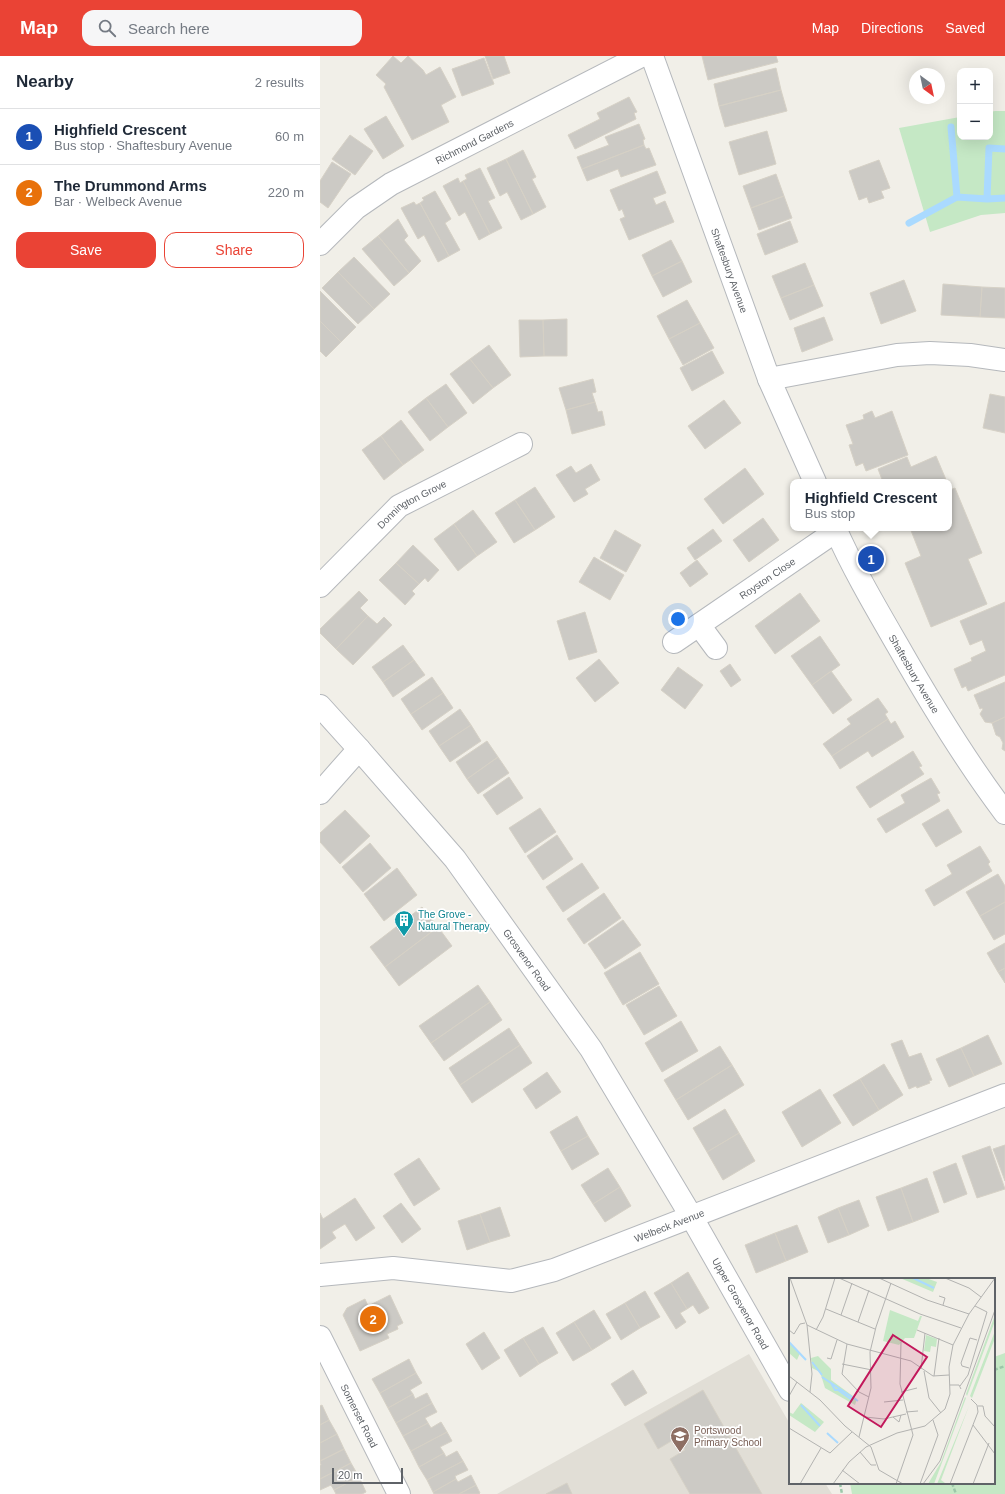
<!DOCTYPE html>
<html lang="en">
<head>
<meta charset="utf-8">
<style>
	:root { --surface:#fff; --page:#f6f6f7; --text:#1f2937; --muted:#747a83; --line:#e0e1e3; --accent:#ea4335 }
	body { margin:0; font-family:Arial,sans-serif; background:var(--page); color:var(--text) }
	.controls { position:absolute; right:12px; top:12px; display:grid; overflow:hidden; border-radius:8px; box-shadow:0 4px 16px #0002 }
	.controls button { width:36px; height:36px; display:grid; place-items:center; padding:0; border:0; border-bottom:1px solid var(--line); background:var(--surface); color:var(--text); font:20px sans-serif }
	.compass { position:absolute; left:589px; top:12px; width:36px; height:36px; border-radius:50%; background:var(--surface); box-shadow:0 4px 16px #0002; rotate:147deg }
	.scale { position:absolute; left:12px; bottom:10px; width:71px; box-sizing:border-box; padding-left:4px; border:2px solid #5f6368; border-top:0; font-size:11px; line-height:14px; white-space:nowrap; color:#5f6368; -webkit-text-stroke:3px #fff; paint-order:stroke }
	.you { position:absolute; left:358px; top:563px; width:14px; height:14px; margin:-10px; border:3px solid #fff; border-radius:50%; background:#1a73e8; box-shadow:0 0 0 6px #1a73e833 }
	.badge { display:grid; place-items:center; width:26px; height:26px; border-radius:50%; background:var(--accent); color:#fff; font-size:13px; font-weight:700 }
	.pin { position:absolute; translate:-50% -50%; border:2px solid #fff; box-shadow:0 1px 4px #0006 }
	.popup { position:absolute; left:470px; top:423px; width:162px; height:52px; box-sizing:border-box; display:grid; place-content:center; border-radius:8px; background:var(--surface); filter:drop-shadow(0 1px 3px #0005); font-size:13px; white-space:nowrap; color:var(--muted) }
	.popup b { font-size:15px; color:var(--text) }
	.popup::after { content:''; position:absolute; left:50%; top:100%; margin-left:-8px; border:8px solid transparent; border-top-color:var(--surface) }
	.list { margin:0; padding:0; list-style:none }
	h2 { display:flex; justify-content:space-between; align-items:center; height:52px; margin:0; padding:0 16px; font-size:17px }
	h2 small { font-size:13px; font-weight:400; color:var(--muted) }
	.list li { display:grid; grid-template-columns:26px 1fr auto; gap:12px; align-items:center; box-sizing:border-box; height:56px; padding:0 16px; border-top:1px solid var(--line) }
	.list b { display:block; font-size:15px; white-space:nowrap }
	.list p { margin:0; font-size:13px; white-space:nowrap; color:var(--muted) }
	.list em { font-size:13px; font-style:normal; color:var(--muted) }
	.actions { display:flex; gap:8px; padding:12px 16px }
	.actions a { flex:1; padding:9px 0; border:1px solid var(--accent); border-radius:12px; text-align:center; font-size:14px; color:var(--accent) }
	.actions .main { background:var(--accent); color:#fff }
	.icon { flex:none; width:22px; height:22px; fill:none; stroke:currentColor; stroke-width:2; stroke-linecap:round; stroke-linejoin:round }
	.map { position:relative; flex:none; width:685px; height:1438px; overflow:hidden }
	header { display:flex; align-items:center; gap:24px; box-sizing:border-box; height:56px; padding:0 20px; background:var(--accent); color:#fff }
	header strong { font-size:19px }
	nav { display:flex; gap:22px; margin-inline-start:auto; font-size:14px }
	.search { width:280px; height:36px; background:var(--page); display:flex; align-items:center; gap:10px; box-sizing:border-box; padding:0 14px; border-radius:12px; color:var(--muted); font-size:15px }
	main { display:flex }
	aside { flex:1; background:var(--surface) }
	.map>svg:first-child { display:block }
</style>
</head>
<body>
<header>
<strong>Map</strong>
<div class="search"><svg class="icon" aria-label="search" viewBox="0 0 24 24"><circle cx="10" cy="10" r="6"/><path d="M15 15l6 6"/></svg>Search here</div>
<nav><a>Map</a><a>Directions</a><a>Saved</a></nav>
</header>
<main>
<aside>
<h2>Nearby<small>2 results</small></h2>
<ul class="list">
<li><span class="badge" style="background:#1a4fb4">1</span><div><b>Highfield Crescent</b><p>Bus stop · Shaftesbury Avenue</p></div><em>60 m</em></li>
<li><span class="badge" style="background:#e8710a">2</span><div><b>The Drummond Arms</b><p>Bar · Welbeck Avenue</p></div><em>220 m</em></li>
</ul>
<div class="actions"><a class="main">Save</a><a>Share</a></div>
</aside>
<div class="map">
<svg width="685" height="1438" viewBox="0 0 685 1438">
	<rect width="100%" height="100%" fill="#f1efe8"/>
	<path fill="#e1ded6" d="M 429,1298 L 470,1368 L 470,1427 L 505,1427 L 512,1438 L 177,1438 Z"/>
	<path fill="#c5e8c5" d="M 675,55 L 685,55 L 685,157 L 661,159 L 610,176 L 579,72 L 640,61 L 640,81 L 670,81 L 670,56 Z
		M 685,1297 L 685,1438 L 532,1438 L 530,1427 L 674,1427 L 674,1301 Z"/>
	<g fill="none" stroke-linecap="round" stroke-linejoin="round">
		<path stroke="#aadaff" stroke-width="7" d="M 631,71 L 637,141
			M 667,143 L 669,92 L 685,93
			M 589,167 L 637,141 L 667,143 L 685,142"/>
	</g>
	<path fill="#cccac5" stroke="#d6d1c6" d="M 73,0 L 81,7 L 88,0 L 103,14 L 106,19 L 120,11 L 136,41 L 121,49 L 129,66 L 92,84 L 64,31 L 66,28 L 56,19 Z
		M 165,0 L 184,0 L 190,17 L 173,23 Z
		M 382,0 L 456,0 L 458,6 L 388,24 Z
		M 164,2 L 174,28 L 142,40 L 132,13 Z
		M 456,12 L 461,34 L 399,50 L 394,28 Z
		M 461,34 L 467,55 L 405,71 L 399,50 Z
		M 309,41 L 317,56 L 314,57 L 316,63 L 255,93 L 248,79 L 280,63 L 277,57 Z
		M 66,60 L 84,90 L 63,103 L 44,73 Z
		M 319,68 L 325,83 L 323,84 L 324,89 L 262,113 L 257,101 L 289,89 L 285,81 Z
		M 447,75 L 456,108 L 419,119 L 409,86 Z
		M 30,79 L 53,95 L 35,119 L 12,103 Z
		M 324,89 L 326,93 L 329,92 L 336,109 L 301,121 L 298,113 L 267,125 L 262,113 Z
		M 203,94 L 216,121 L 212,123 L 226,151 L 213,158 L 186,103 Z
		M 186,103 L 213,158 L 201,164 L 187,136 L 180,140 L 167,112 Z
		M 559,104 L 570,132 L 561,135 L 564,142 L 549,147 L 547,141 L 539,144 L 529,115 Z
		M 12,106 L 31,118 L 8,152 L 0,146 L 0,125 Z
		M 160,112 L 175,142 L 168,145 L 182,172 L 170,178 L 143,125 L 147,123 L 145,119 Z
		M 337,115 L 346,137 L 333,142 L 336,149 L 345,145 L 354,166 L 309,184 L 300,163 L 305,161 L 302,153 L 299,155 L 290,134 Z
		M 456,118 L 464,140 L 431,152 L 423,130 Z
		M 138,122 L 140,127 L 143,125 L 170,178 L 159,184 L 145,156 L 139,160 L 123,130 Z
		M 115,135 L 131,163 L 125,167 L 140,194 L 129,200 L 100,147 L 104,144 L 102,142 Z
		M 464,140 L 472,162 L 439,174 L 431,152 Z
		M 94,146 L 96,149 L 100,147 L 129,200 L 118,206 L 104,179 L 98,183 L 81,152 Z
		M 78,163 L 88,180 L 84,184 L 101,205 L 89,217 L 58,180 Z
		M 470,165 L 478,186 L 445,199 L 437,178 Z
		M 58,180 L 89,217 L 74,230 L 42,193 Z
		M 351,184 L 362,205 L 332,220 L 322,199 Z
		M 34,201 L 70,238 L 54,253 L 18,216 Z
		M 362,205 L 372,226 L 343,241 L 332,220 Z
		M 485,207 L 494,229 L 461,242 L 452,220 Z
		M 18,216 L 54,253 L 38,268 L 2,232 Z
		M 584,224 L 596,255 L 561,268 L 550,237 Z
		M 623,228 L 662,231 L 660,261 L 621,259 Z
		M 494,229 L 503,250 L 470,264 L 461,242 Z
		M 662,231 L 685,232 L 685,262 L 660,261 Z
		M 0,235 L 36,271 L 21,286 L 0,265 Z
		M 367,244 L 380,267 L 349,283 L 337,260 Z
		M 504,261 L 513,284 L 482,296 L 474,272 Z
		M 247,263 L 247,300 L 224,300 L 223,264 Z
		M 199,264 L 223,264 L 224,300 L 200,301 Z
		M 0,265 L 21,286 L 6,301 L 0,295 Z
		M 380,267 L 394,292 L 363,309 L 349,283 Z
		M 169,289 L 191,319 L 173,332 L 150,303 Z
		M 392,295 L 404,317 L 372,335 L 360,312 Z
		M 150,303 L 173,332 L 153,348 L 130,318 Z
		M 273,323 L 276,336 L 272,337 L 275,346 L 246,354 L 239,332 Z
		M 126,328 L 147,357 L 128,371 L 106,342 Z
		M 670,338 L 685,341 L 685,377 L 663,372 Z
		M 106,342 L 128,371 L 110,385 L 88,356 Z
		M 404,344 L 421,367 L 385,393 L 368,370 Z
		M 275,346 L 278,356 L 282,355 L 285,369 L 252,378 L 246,354 Z
		M 552,355 L 555,362 L 572,355 L 588,399 L 546,415 L 543,407 L 536,410 L 529,389 L 533,388 L 526,369 L 544,363 L 543,359 Z
		M 81,364 L 104,394 L 83,409 L 61,380 Z
		M 61,380 L 83,409 L 64,424 L 42,394 Z
		M 616,400 L 627,426 L 563,426 L 558,413 L 587,401 L 591,411 Z
		M 271,408 L 280,424 L 265,433 L 268,438 L 254,446 L 236,419 L 251,410 L 256,417 Z
		M 425,412 L 444,438 L 403,468 L 384,443 Z
		M 215,431 L 235,461 L 215,474 L 195,444 Z
		M 629,432 L 630,434 L 635,432 L 662,497 L 648,503 L 667,548 L 611,571 L 585,507 L 601,500 L 590,472 L 629,472 Z
		M 195,444 L 215,474 L 194,487 L 175,457 Z
		M 153,454 L 177,486 L 157,500 L 134,468 Z
		M 443,462 L 459,484 L 429,506 L 413,484 Z
		M 134,468 L 157,500 L 138,515 L 114,483 Z
		M 393,473 L 402,485 L 375,504 L 367,492 Z
		M 295,474 L 321,489 L 306,516 L 280,502 Z
		M 93,489 L 119,514 L 108,526 L 105,522 L 99,528 L 76,507 Z
		M 274,501 L 304,519 L 290,544 L 259,526 Z
		M 377,504 L 388,518 L 370,531 L 360,517 Z
		M 76,507 L 99,528 L 92,535 L 95,538 L 85,549 L 59,524 Z
		M 39,535 L 48,544 L 40,552 L 48,560 L 16,593 L 0,577 L 0,573 Z
		M 480,537 L 500,565 L 455,598 L 435,570 Z
		M 685,546 L 685,619 L 648,635 L 646,630 L 642,632 L 634,613 L 652,605 L 651,602 L 666,595 L 662,584 L 650,589 L 640,565 Z
		M 265,556 L 277,596 L 249,604 L 237,565 Z
		M 48,560 L 57,568 L 64,561 L 72,569 L 33,609 L 16,593 Z
		M 500,580 L 520,609 L 492,629 L 471,600 Z
		M 83,589 L 94,604 L 63,626 L 52,611 Z
		M 279,603 L 299,627 L 275,646 L 256,622 Z
		M 94,604 L 105,619 L 73,641 L 63,626 Z
		M 410,608 L 421,624 L 411,631 L 400,615 Z
		M 358,611 L 383,629 L 365,653 L 341,634 Z
		M 511,615 L 532,644 L 513,658 L 492,629 Z
		M 112,621 L 123,637 L 91,658 L 81,643 Z
		M 685,626 L 685,661 L 672,667 L 665,666 L 660,658 L 663,653 L 662,652 L 660,653 L 654,639 Z
		M 123,637 L 133,652 L 102,674 L 91,658 Z
		M 558,642 L 568,656 L 565,658 L 568,663 L 512,700 L 503,688 L 531,668 L 527,663 Z
		M 140,653 L 151,669 L 119,690 L 109,675 Z
		M 685,661 L 685,695 L 682,693 L 683,687 L 680,681 L 676,679 L 672,667 Z
		M 568,663 L 571,668 L 575,665 L 584,681 L 552,701 L 548,695 L 520,713 L 512,700 Z
		M 151,669 L 161,685 L 130,706 L 119,690 Z
		M 167,685 L 178,701 L 147,723 L 136,706 Z
		M 593,695 L 602,710 L 599,711 L 604,718 L 550,752 L 536,731 Z
		M 178,701 L 189,717 L 158,738 L 147,723 Z
		M 189,721 L 203,742 L 177,759 L 163,739 Z
		M 611,722 L 620,737 L 617,738 L 620,745 L 566,777 L 557,763 L 585,747 L 581,739 Z
		M 220,752 L 236,776 L 205,797 L 189,772 Z
		M 628,753 L 642,776 L 616,791 L 602,768 Z
		M 25,754 L 50,780 L 20,808 L 0,786 L 0,777 Z
		M 237,779 L 253,803 L 223,824 L 207,800 Z
		M 50,787 L 71,812 L 43,836 L 22,811 Z
		M 660,790 L 670,806 L 668,808 L 672,815 L 614,850 L 605,834 L 632,818 L 627,809 Z
		M 262,807 L 279,832 L 243,856 L 226,831 Z
		M 77,812 L 97,839 L 64,865 L 44,838 Z
		M 678,818 L 685,830 L 685,846 L 660,860 L 646,836 Z
		M 284,837 L 301,862 L 264,888 L 247,863 Z
		M 685,846 L 685,878 L 674,884 L 660,860 Z
		M 102,851 L 118,871 L 65,911 L 50,891 Z
		M 303,864 L 321,889 L 285,913 L 268,888 Z
		M 118,871 L 132,890 L 79,930 L 65,911 Z
		M 685,887 L 685,912 L 678,916 L 667,897 Z
		M 320,896 L 339,928 L 303,949 L 284,917 Z
		M 685,912 L 685,927 L 678,916 Z
		M 158,929 L 170,946 L 111,987 L 99,970 Z
		M 339,930 L 357,960 L 324,979 L 306,949 Z
		M 170,946 L 182,964 L 124,1005 L 111,987 Z
		M 361,965 L 378,995 L 342,1016 L 325,987 Z
		M 189,972 L 200,989 L 140,1029 L 129,1012 Z
		M 668,979 L 682,1008 L 654,1020 L 641,992 Z
		M 582,984 L 589,1001 L 601,997 L 612,1024 L 609,1025 L 610,1027 L 597,1032 L 596,1030 L 589,1033 L 571,988 Z
		M 200,989 L 212,1007 L 152,1047 L 140,1029 Z
		M 400,990 L 412,1009 L 356,1044 L 344,1024 Z
		M 641,992 L 654,1020 L 629,1031 L 616,1003 Z
		M 564,1008 L 583,1039 L 559,1054 L 540,1023 Z
		M 412,1009 L 424,1029 L 368,1064 L 356,1044 Z
		M 227,1016 L 241,1036 L 216,1053 L 203,1033 Z
		M 540,1023 L 559,1054 L 533,1070 L 513,1039 Z
		M 500,1033 L 521,1067 L 482,1091 L 462,1056 Z
		M 405,1053 L 419,1077 L 387,1096 L 373,1072 Z
		M 257,1060 L 268,1080 L 241,1095 L 230,1076 Z
		M 419,1077 L 435,1105 L 403,1124 L 387,1096 Z
		M 268,1080 L 279,1098 L 252,1114 L 241,1095 Z
		M 685,1089 L 685,1125 L 673,1093 Z
		M 670,1090 L 685,1133 L 657,1142 L 642,1100 Z
		M 99,1102 L 120,1133 L 94,1150 L 74,1118 Z
		M 636,1107 L 647,1138 L 624,1147 L 613,1116 Z
		M 288,1112 L 300,1131 L 273,1148 L 261,1129 Z
		M 607,1122 L 619,1156 L 593,1166 L 581,1132 Z
		M 300,1131 L 311,1150 L 285,1166 L 273,1148 Z
		M 581,1132 L 593,1166 L 568,1175 L 556,1141 Z
		M 35,1142 L 55,1172 L 36,1185 L 25,1168 L 12,1176 L 16,1182 L 0,1193 L 0,1157 L 3,1163 Z
		M 539,1144 L 549,1170 L 529,1179 L 518,1152 Z
		M 81,1147 L 101,1173 L 82,1187 L 63,1160 Z
		M 180,1151 L 190,1180 L 170,1186 L 160,1158 Z
		M 518,1152 L 529,1179 L 508,1187 L 498,1161 Z
		M 160,1158 L 170,1186 L 147,1194 L 138,1165 Z
		M 477,1169 L 488,1196 L 466,1205 L 455,1177 Z
		M 455,1177 L 466,1205 L 436,1217 L 425,1189 Z
		M 368,1216 L 389,1252 L 379,1258 L 373,1249 L 367,1253 L 351,1227 Z
		M 351,1227 L 367,1253 L 360,1257 L 366,1266 L 356,1273 L 334,1237 Z
		M 325,1235 L 340,1261 L 320,1272 L 305,1247 Z
		M 70,1239 L 83,1267 L 77,1270 L 78,1273 L 67,1278 L 69,1282 L 40,1295 L 23,1259 L 27,1252 L 45,1243 L 48,1250 Z
		M 305,1247 L 320,1272 L 301,1284 L 286,1258 Z
		M 274,1254 L 291,1282 L 272,1294 L 254,1266 Z
		M 254,1266 L 272,1294 L 253,1305 L 236,1277 Z
		M 223,1271 L 238,1297 L 219,1308 L 203,1282 Z
		M 164,1276 L 180,1302 L 162,1314 L 146,1288 Z
		M 203,1282 L 219,1308 L 200,1321 L 184,1294 Z
		M 89,1303 L 96,1317 L 60,1337 L 52,1323 Z
		M 313,1314 L 327,1337 L 305,1350 L 291,1328 Z
		M 96,1317 L 102,1327 L 90,1334 L 93,1338 L 68,1352 L 60,1337 Z
		M 383,1334 L 442,1438 L 370,1438 L 350,1403 L 365,1394 L 358,1381 L 338,1393 L 324,1368 Z
		M 107,1337 L 112,1347 L 76,1367 L 68,1352 L 93,1338 L 95,1343 Z
		M 112,1347 L 117,1356 L 105,1362 L 108,1367 L 83,1380 L 76,1367 Z
		M 2,1349 L 9,1364 L 0,1369 L 0,1350 Z
		M 9,1364 L 17,1378 L 0,1387 L 0,1369 Z
		M 121,1366 L 127,1376 L 91,1395 L 83,1380 L 108,1367 L 111,1372 Z
		M 127,1376 L 132,1385 L 120,1391 L 124,1397 L 99,1411 L 91,1395 Z
		M 17,1378 L 24,1393 L 0,1405 L 0,1387 Z
		M 24,1393 L 31,1407 L 0,1423 L 0,1410 L 1,1409 L 0,1405 Z
		M 137,1395 L 143,1405 L 107,1424 L 99,1411 L 124,1397 L 126,1401 Z
		M 143,1405 L 148,1414 L 135,1420 L 136,1423 L 113,1436 L 107,1424 Z
		M 31,1407 L 39,1421 L 14,1434 L 11,1429 L 0,1434 L 0,1423 Z
		M 151,1419 L 156,1429 L 139,1438 L 114,1438 L 113,1436 L 136,1423 L 138,1426 Z
		M 39,1421 L 46,1436 L 42,1438 L 16,1438 L 14,1434 Z
		M 247,1427 L 252,1438 L 226,1438 Z
		M 156,1429 L 160,1437 L 159,1438 L 139,1438 Z"/>
	<g fill="none" stroke-linecap="round" stroke-linejoin="round">
		<g stroke="#b5b8bc" stroke-width="24">
			<g id="minor">
				<path id="s1" d="M 332,0 L 449,323 L 495,426"/>
				<path id="s2" d="M 0,188 L 36,152 L 71,128 L 321,0"/>
				<path d="M 449,323 L 577,299 L 610,297 L 650,299 L 685,304"/>
				<path id="s3" d="M 515,472 C 533,513 556,552 578,590 C 611,648 645,704 685,757"/>
				<path id="s4" d="M 0,530 L 79,450 L 201,388"/>
				<path d="M 379,569 L 396,592"/>
				<path id="s5" d="M 354,586 L 516,475"/>
				<path id="s6" d="M 0,650 L 39,693 L 135,803 L 271,993 L 371,1160 L 470,1334"/>
				<path d="M 0,737 L 39,693"/>
				<path id="s7" d="M 0,1219 L 73,1212 L 191,1225 L 234,1214 L 685,1039"/>
				<path id="s8" d="M 0,1281 L 79,1438"/>
			</g>
		</g>
		<path stroke="#9cc7a9" stroke-width="2.5" stroke-dasharray="4 2" stroke-linecap="butt" d="M 674,1314 L 685,1310
			M 520,1427 L 522,1438
			M 632,1427 L 636,1438"/>
		<use href="#minor" stroke="#fff" stroke-width="22"/>
	</g>
	<defs>
		<g id="building-pin" transform="scale(1)"><path d="M0 17L-7.5 6A9.5 9.5 0 1 1 7.5 6Z" fill="#0f9aa8" stroke="#fff"/><path d="M-4-6H4V6H1V3H-1V6H-4ZM-2.5-4.3h1.7v1.8h-1.7ZM.8-4.3h1.7v1.8H.8ZM-2.5-1h1.7V.8h-1.7ZM.8-1h1.7V.8H.8Z" fill="#fff"/></g>
		<g id="school-pin" transform="scale(1)"><path d="M0 17L-7.5 6A9.5 9.5 0 1 1 7.5 6Z" fill="#8d6e63" stroke="#fff"/><path d="M0-5L7-2L0 1L-7-2ZM-4 1L0 2.5L4 1V4Q0 6-4 4Z" fill="#fff"/></g>
	</defs>
	<g fill-rule="evenodd">
		<use href="#building-pin" x="84" y="864"/>
		<use href="#school-pin" x="360" y="1380"/>
	</g>
	<g text-anchor="middle" stroke-width="3.5" stroke-linejoin="round" paint-order="stroke">
		<g font-size="10" fill="#5f6368" stroke="#fff">
			<text dy="4" stroke="none"><textPath href="#s2" startOffset="187">Richmond Gardens</textPath></text>
			<text dy="4" stroke="none"><textPath href="#s1" startOffset="228">Shaftesbury Avenue</textPath></text>
			<text dy="4" stroke="none"><textPath href="#s4" startOffset="124">Donnington Grove</textPath></text>
			<text dy="4" stroke="none"><textPath href="#s5" startOffset="113">Royston Close</textPath></text>
			<text dy="4" stroke="none"><textPath href="#s3" startOffset="166">Shaftesbury Avenue</textPath></text>
			<text dy="4" stroke="none"><textPath href="#s6" startOffset="328">Grosvenor Road</textPath></text>
			<text dy="4" stroke="none"><textPath href="#s7" startOffset="360">Welbeck Avenue</textPath></text>
			<text dy="4" stroke="none"><textPath href="#s6" startOffset="733">Upper Grosvenor Road</textPath></text>
			<text dy="4" stroke="none"><textPath href="#s8" startOffset="88">Somerset Road</textPath></text>
		</g>
		<g font-size="10" fill="#0d838f" stroke="#fff" text-anchor="start">
			<text x="98" y="862">The Grove -<tspan x="98" dy="12">Natural Therapy</tspan></text>
		</g>
		<g font-size="10" fill="#785e54" stroke="#fff" text-anchor="start">
			<text x="374" y="1378">Portswood<tspan x="374" dy="12">Primary School</tspan></text>
		</g>
	</g>
	<g transform="translate(469 1222)">
		<rect width="206" height="206" fill="#f1efe8"/>
		<path d="M 111,0 L 137,0 L 148,4 L 144,14 ZM 101,32 L 129,43 L 131,38 L 133,38 L 125,60 L 116,60 L 110,67 L 94,63 ZM 206,37 L 206,43 L 178,118 L 177,116 ZM 206,53 L 206,60 L 183,120 L 181,118 ZM 137,57 L 148,61 L 147,69 L 142,68 L 141,74 L 135,73 ZM 0,64 L 11,75 L 8,82 L 0,75 ZM 29,78 L 42,91 L 42,102 L 68,121 L 66,127 L 36,110 L 31,94 L 23,90 L 22,80 ZM 176,119 L 177,120 L 145,206 L 139,206 L 152,184 ZM 12,125 L 35,144 L 26,154 L 0,137 L 0,134 L 4,136 ZM 180,128 L 152,202 L 156,205 L 148,206 Z" fill="#c5e8c5"/>
		<path fill="none" stroke="#aadaff" stroke-width="2" d="M 124,0 L 145,10M 0,64 L 17,82M 23,84 L 33,97M 33,99 L 69,123M 42,105 L 46,112 L 49,112 L 63,122M 12,127 L 31,148M 38,155 L 49,165"/>
		<path fill="none" stroke="#b3b3b1" stroke-width="1" d="M 1,0 L 18,47 L 23,96 L 21,114M 50,0 L 131,36 L 172,50M 90,0 L 138,22 L 180,36M 156,0 L 180,10 L 192,19M 150,18 L 156,20 L 154,27M 37,31 L 86,51M 52,37 L 63,5M 69,44 L 80,12M 18,47 L 58,66 L 122,83 L 144,98 L 160,97M 0,52 L 5,56 L 11,46 L 16,45M 27,52 L 34,39 L 46,0M 128,52 L 164,67M 58,66 L 53,96 L 70,114 L 80,119M 38,80 L 42,81 L 48,62M 53,86 L 83,92M 180,90 L 173,88 L 172,85 L 181,60 L 188,62M 132,91 L 136,55M 135,93 L 140,120 L 152,135M 0,98 L 31,122 L 56,148 L 82,169 L 90,192 L 114,206M 145,98 L 150,60M 161,107 L 170,107 L 172,111M 171,108 L 179,97 L 198,34 L 186,28M 112,114 L 128,110M 0,118 L 8,104M 95,124 L 114,122M 189,128 L 194,128 L 196,138 L 206,149M 117,134 L 129,133M 76,139 L 95,141 L 117,136M 104,139 L 110,144 L 112,137M 184,147 L 206,176M 0,150 L 41,175 L 63,154M 70,159 L 82,110 L 81,74 L 87,49 L 102,5M 71,174 L 82,187 L 87,187M 53,192 L 71,206M 11,206 L 32,170M 44,206 L 60,184 L 77,169 L 108,155 L 136,148 L 156,131 L 161,116 L 160,89 L 164,67 L 180,36 L 206,0M 107,206 L 124,157 L 111,106 L 112,64M 131,206 L 149,157 L 144,142M 134,206 L 151,183 L 206,32M 161,206 L 189,134 L 188,127 L 182,121M 184,206 L 200,165"/>
		<path fill="#c2185b" fill-opacity="0.15" stroke="#c2185b" stroke-width="2" d="M 104,57 L 138,79 L 92,149 L 59,128 Z"/>
		<rect width="206" height="206" fill="none" stroke="#5f6368" stroke-width="2"/>
	</g>
</svg>
<div class="controls">
<button>+</button>
<button>−</button>
</div>
<svg class="compass" viewBox="-18 -18 36 36"><path d="M0-13l5 13h-10z" fill="#e53935"/><path d="M0 13l5-13h-10z" fill="#747a83"/></svg>
<div class="scale">20 m</div>
<div class="you"></div>
<div class="pin badge" style="left:551px;top:503px;background:#1a4fb4">1</div>
<div class="popup"><b>Highfield Crescent</b>Bus stop</div>
<div class="pin badge" style="left:53px;top:1263px;background:#e8710a">2</div>
</div>
</main>
</body>
</html>
